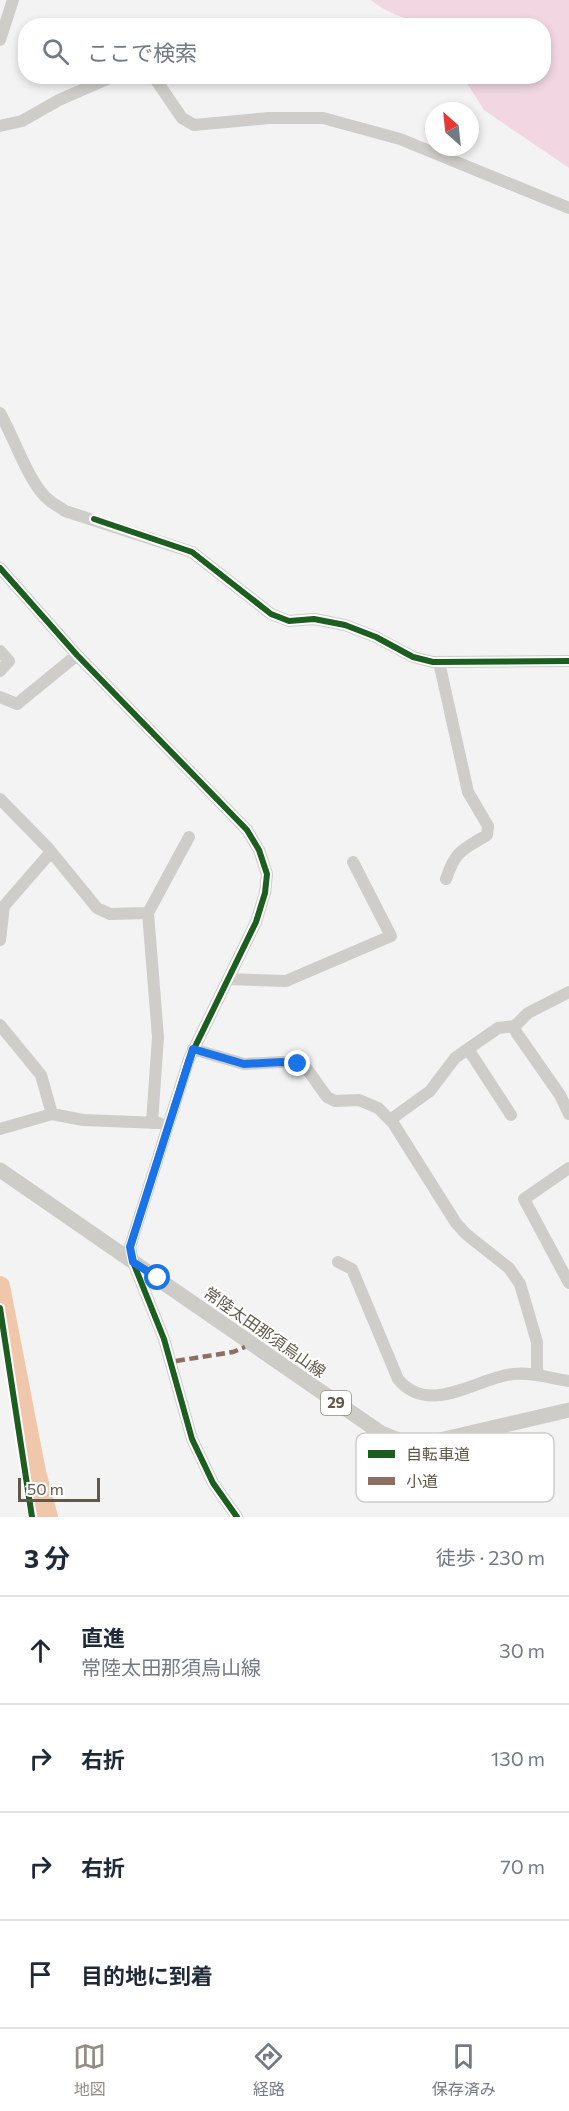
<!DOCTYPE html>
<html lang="ja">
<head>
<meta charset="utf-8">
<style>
	:root { --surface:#fff; --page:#f6f6f7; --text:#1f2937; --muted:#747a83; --line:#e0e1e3; --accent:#938e84 }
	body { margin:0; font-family:Commissioner,"Noto Sans JP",sans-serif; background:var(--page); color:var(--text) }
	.compass { position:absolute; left:425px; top:102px; width:54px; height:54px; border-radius:50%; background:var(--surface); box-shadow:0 3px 9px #0003; rotate:333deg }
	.scale { position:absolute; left:18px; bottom:15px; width:82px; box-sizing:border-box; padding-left:6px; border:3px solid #605848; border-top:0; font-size:16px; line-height:21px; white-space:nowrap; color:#605848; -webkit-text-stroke:4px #fff; paint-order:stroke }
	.stop { position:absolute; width:18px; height:18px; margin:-14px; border:4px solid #1a73e8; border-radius:50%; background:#fff }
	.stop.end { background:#1a73e8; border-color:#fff; box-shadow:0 2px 6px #0008 }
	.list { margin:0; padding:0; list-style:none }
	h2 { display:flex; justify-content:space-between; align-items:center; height:78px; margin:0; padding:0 24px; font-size:26px }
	h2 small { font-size:20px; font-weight:400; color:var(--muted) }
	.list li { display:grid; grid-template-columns:39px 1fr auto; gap:18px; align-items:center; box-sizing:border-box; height:108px; padding:0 24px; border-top:2px solid var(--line) }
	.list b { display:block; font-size:22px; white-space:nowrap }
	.list p { margin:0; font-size:20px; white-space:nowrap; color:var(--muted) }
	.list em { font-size:20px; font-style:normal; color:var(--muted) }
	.icon { flex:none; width:33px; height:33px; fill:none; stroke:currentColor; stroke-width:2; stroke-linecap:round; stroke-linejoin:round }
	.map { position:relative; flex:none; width:569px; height:1517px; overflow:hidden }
	.search { position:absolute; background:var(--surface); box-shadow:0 3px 9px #0003; left:18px; right:18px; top:18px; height:66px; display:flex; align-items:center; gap:15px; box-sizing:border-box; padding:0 21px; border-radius:24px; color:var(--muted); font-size:22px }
	.sheet { height:510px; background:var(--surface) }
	nav { display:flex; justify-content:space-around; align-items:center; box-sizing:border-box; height:84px; border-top:2px solid var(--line); background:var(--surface); font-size:16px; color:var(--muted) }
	nav a { display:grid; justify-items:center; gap:3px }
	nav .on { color:var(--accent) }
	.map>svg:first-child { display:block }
</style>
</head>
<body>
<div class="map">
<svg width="569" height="1517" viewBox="0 0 569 1517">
	<rect width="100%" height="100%" fill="#f3f3f3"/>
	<path fill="#f2d7e2" d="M 371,0 L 569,0 L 569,168 L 484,110 L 463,77 L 544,76 L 544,26 C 492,26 412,35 371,0 Z"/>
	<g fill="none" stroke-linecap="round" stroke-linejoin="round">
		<path stroke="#f1c7ab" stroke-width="20" d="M 0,1286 L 36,1472 L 48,1517"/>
		<path stroke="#cecdc9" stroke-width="12" d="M 0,40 L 13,0
			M 150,76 L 156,80 L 182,118 L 194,125 L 269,118 L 323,118 L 400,139 L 569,208
			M 0,126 L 22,121 L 59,100 L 114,76
			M 0,413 C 13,435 30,486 49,500 C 53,504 60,507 65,511 L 192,552 L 271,614 L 289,621 L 314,619 L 345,625 L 376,637 L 413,657 L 433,662 L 569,661
			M 0,568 L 77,655 L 247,830 L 259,850 L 267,874 L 265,893 L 256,922 L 189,1059 L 130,1247 L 133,1262 L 164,1339 L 192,1439 L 213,1483 L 237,1517
			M 0,651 L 9,661 L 0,671
			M 439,662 L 468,792 L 488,826 L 487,835 C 462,850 456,850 446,879
			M 0,697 L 17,704 L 77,655
			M 0,799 L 48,848 L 97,908 L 110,914 L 148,913
			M 0,940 L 4,906 L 51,852
			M 228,979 L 286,981 L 391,936 L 353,862
			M 569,992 L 528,1013 L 515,1026 L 516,1032 L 560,1095 L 569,1114
			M 0,1025 L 41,1075 L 52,1114
			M 193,1049 L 244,1064 L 282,1062 L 298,1064 L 307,1069 L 327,1097 L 335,1101 L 359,1100 L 378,1108 L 393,1123 L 456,1223 L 466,1234 L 509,1268 L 520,1284 L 537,1342 L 537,1375
			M 468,1049 L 511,1115
			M 390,1120 L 430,1091 L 455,1058 L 498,1028 L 515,1026
			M 152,1123 L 158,1037 L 148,913 L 189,837
			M 0,1129 L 52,1114 L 83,1120 L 159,1123
			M 569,1168 L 524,1199 L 569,1283
			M 338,1262 L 352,1269 L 398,1379 C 429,1417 477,1378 513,1374 C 532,1372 550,1378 569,1381"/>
		<path stroke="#ceccc7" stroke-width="15" d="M 0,1170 L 381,1433 L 406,1443 L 427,1443 L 569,1410"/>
		<path stroke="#8d6e63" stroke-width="4.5" stroke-dasharray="9 4.5" stroke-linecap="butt" d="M 176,1361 L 233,1352 L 245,1347"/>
		<g stroke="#fff" stroke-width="10">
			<path id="cycleway" d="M 94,519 L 192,552 L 271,614 L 289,621 L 314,619 L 345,625 L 376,637 L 413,657 L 433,662 L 569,661
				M 0,568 L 77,655 L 247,830 L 259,850 L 267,874 L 265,893 L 256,922 L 189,1059 L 130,1247 L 133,1262 L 164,1339 L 192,1439 L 213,1483 L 237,1517
				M 0,1308 L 32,1517"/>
		</g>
		<use href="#cycleway" stroke="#1b5e20" stroke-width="6"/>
	</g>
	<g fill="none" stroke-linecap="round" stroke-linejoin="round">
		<path stroke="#1a73e8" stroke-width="8" d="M 158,1278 L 133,1262 L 130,1247 L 193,1049 L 244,1064 L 282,1062 L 298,1064"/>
	</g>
	<g text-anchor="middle" stroke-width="4.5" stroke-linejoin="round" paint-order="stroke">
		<rect fill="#fff" stroke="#908a7f" stroke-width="1.5" x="321" y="1391" width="30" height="24" rx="4.5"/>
		<g font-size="15" font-weight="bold" fill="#605848">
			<text x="336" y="1408">29</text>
		</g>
		<g font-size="16" fill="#605848" stroke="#fff">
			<text transform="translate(265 1332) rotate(35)" y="6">常陸太田那須烏山線</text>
		</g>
	</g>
	<rect x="356" y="1433" width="198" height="69" rx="9" fill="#fff" stroke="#cfcdc8" stroke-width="1.5"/>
	<rect x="368" y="1450" width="27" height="8" fill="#1b5e20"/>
	<rect x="368" y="1477" width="27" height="8" fill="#8d6e63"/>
	<g font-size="16" fill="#605848">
		<text x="406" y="1460">自転車道</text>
		<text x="406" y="1487">小道</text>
	</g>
</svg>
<svg class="compass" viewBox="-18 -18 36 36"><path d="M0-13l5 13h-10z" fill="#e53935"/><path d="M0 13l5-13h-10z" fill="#747a83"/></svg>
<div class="scale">50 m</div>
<div class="stop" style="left:158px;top:1278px"></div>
<div class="stop end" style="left:298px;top:1064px"></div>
<div class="search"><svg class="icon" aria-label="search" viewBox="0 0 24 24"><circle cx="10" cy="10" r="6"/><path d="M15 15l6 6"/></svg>ここで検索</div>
</div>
<section class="sheet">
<h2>3 分<small>徒歩 · 230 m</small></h2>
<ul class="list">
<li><svg class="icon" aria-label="ahead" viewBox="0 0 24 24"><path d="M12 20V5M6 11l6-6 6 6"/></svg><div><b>直進</b><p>常陸太田那須烏山線</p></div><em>30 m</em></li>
<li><svg class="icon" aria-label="right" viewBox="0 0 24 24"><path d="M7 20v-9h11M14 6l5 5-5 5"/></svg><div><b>右折</b></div><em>130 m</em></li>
<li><svg class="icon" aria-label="right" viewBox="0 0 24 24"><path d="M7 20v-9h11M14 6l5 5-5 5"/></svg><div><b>右折</b></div><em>70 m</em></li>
<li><svg class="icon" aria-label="arrive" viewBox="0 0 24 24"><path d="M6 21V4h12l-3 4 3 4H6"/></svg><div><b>目的地に到着</b></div></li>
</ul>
</section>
<nav>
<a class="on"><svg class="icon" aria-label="map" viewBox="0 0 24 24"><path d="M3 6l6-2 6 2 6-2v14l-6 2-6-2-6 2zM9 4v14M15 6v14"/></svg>地図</a>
<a><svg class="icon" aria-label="directions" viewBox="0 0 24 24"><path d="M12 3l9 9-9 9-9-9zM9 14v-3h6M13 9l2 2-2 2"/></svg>経路</a>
<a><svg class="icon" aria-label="saved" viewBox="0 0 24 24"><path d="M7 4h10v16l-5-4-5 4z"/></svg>保存済み</a>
</nav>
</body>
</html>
